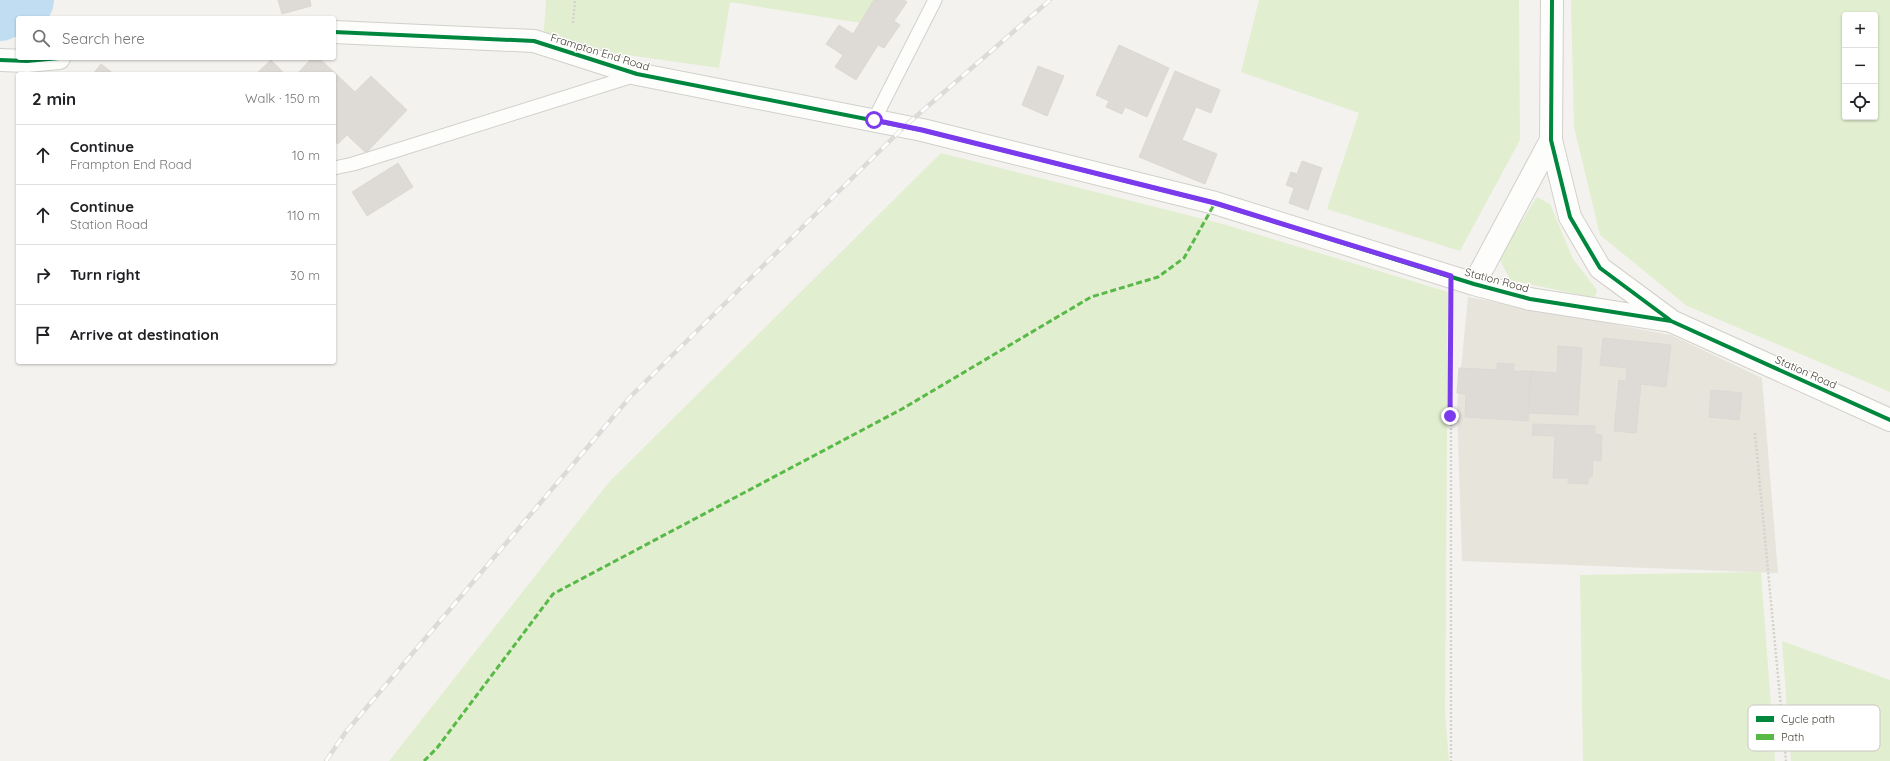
<!DOCTYPE html>
<html lang="en">
<head>
<meta charset="utf-8">
<style>
	:root { --surface:#fff; --page:#f2f2f2; --text:#202124; --muted:#757577; --line:#e0e0e0 }
	body { margin:0; font-family:Quicksand,sans-serif; background:var(--page); color:var(--text) }
	.controls { position:absolute; right:12px; top:12px; display:grid; overflow:hidden; border-radius:4px; box-shadow:0 1px 3px #0004 }
	.controls button { width:36px; height:36px; display:grid; place-items:center; padding:0; border:0; border-bottom:1px solid var(--line); background:var(--surface); color:var(--text); font:20px sans-serif }
	.stop { position:absolute; width:12px; height:12px; margin:-9px; border:3px solid #7c3aed; border-radius:50%; background:#fff }
	.stop.end { background:#7c3aed; border-color:#fff; box-shadow:0 1px 4px #0008 }
	.list { margin:0; padding:0; list-style:none }
	h2 { display:flex; justify-content:space-between; align-items:center; height:52px; margin:0; padding:0 16px; font-size:17px }
	h2 small { font-size:13px; font-weight:400; color:var(--muted) }
	.list li { display:grid; grid-template-columns:26px 1fr auto; gap:12px; align-items:center; box-sizing:border-box; height:60px; padding:0 16px; border-top:1px solid var(--line) }
	.list b { display:block; font-size:15px; white-space:nowrap }
	.list p { margin:0; font-size:13px; white-space:nowrap; color:var(--muted) }
	.list em { font-size:13px; font-style:normal; color:var(--muted) }
	.icon { flex:none; width:22px; height:22px; fill:none; stroke:currentColor; stroke-width:2; stroke-linecap:round; stroke-linejoin:round }
	.map { position:relative; flex:none; width:1890px; height:761px; overflow:hidden }
	.search { position:absolute; background:var(--surface); box-shadow:0 1px 3px #0004; left:16px; top:16px; width:320px; height:44px; display:flex; align-items:center; gap:10px; box-sizing:border-box; padding:0 14px; border-radius:4px; color:var(--muted); font-size:15px }
	.panel { position:absolute; background:var(--surface); box-shadow:0 1px 3px #0004; left:16px; top:72px; width:320px; height:292px; border-radius:4px }
	.map>svg:first-child { display:block }
</style>
</head>
<body>
<div class="map">
<svg width="1890" height="761" viewBox="0 0 1890 761">
	<rect width="100%" height="100%" fill="#f4f2ee"/>
	<path fill="#e7e4dc" d="M 1468,297 L 1671,335 L 1762,378 L 1778,573 L 1462,561 L 1457,409 Z"/>
	<path fill="#e1eecf" fill-rule="evenodd" d="M 546,0 L 874,0 L 861,23 L 730,2 L 719,68 L 543,43 Z
		M 1259,0 L 1519,0 L 1520,140 L 1460,251 L 1327,209 L 1359,113 L 1241,72 Z
		M 1571,0 L 1890,0 L 1890,392 L 1687,306 L 1600,235 L 1574,127 ZM 1845,15 L 1875,15 L 1875,117 L 1845,117 Z
		M 941,153 L 1223,224 L 1448,292 L 1445,715 L 1449,761 L 389,761 L 610,481 Z
		M 1537,197 L 1550,204 L 1573,259 L 1597,290 L 1595,298 L 1510,280 L 1499,258 Z
		M 1761,572 L 1775,761 L 1583,761 L 1580,575 Z
		M 1782,641 L 1890,680 L 1890,761 L 1791,761 Z"/>
	<g fill="none" stroke-linecap="round" stroke-linejoin="round">
		<path stroke="#c0ddf1" stroke-width="60" d="M 0,11 L 24,0"/>
	</g>
	<path fill="#dedbd6" stroke="#dcd9d4" d="M 278,0 L 310,0 L 311,6 L 282,14 Z
		M 874,0 L 904,0 L 907,2 L 894,21 L 900,25 L 884,48 L 878,45 L 856,80 L 835,67 L 843,55 L 826,44 L 839,25 L 853,34 Z
		M 1119,45 L 1169,68 L 1147,117 L 1125,107 L 1122,114 L 1106,107 L 1109,101 L 1096,95 Z
		M 312,58 L 319,58 L 355,92 L 371,76 L 407,110 L 366,153 L 347,135 L 338,144 L 334,141 L 334,74 L 297,74 Z
		M 271,60 L 285,74 L 256,74 Z
		M 101,64 L 114,74 L 93,74 Z
		M 1038,66 L 1064,76 L 1047,116 L 1022,105 Z
		M 1175,71 L 1220,90 L 1211,113 L 1196,107 L 1182,140 L 1217,154 L 1205,184 L 1139,157 Z
		M 1302,161 L 1322,168 L 1308,210 L 1289,203 L 1294,188 L 1286,185 L 1291,172 L 1297,174 Z
		M 398,163 L 413,187 L 367,216 L 352,192 Z
		M 334,231 L 335,280 L 334,280 Z
		M 1603,338 L 1671,345 L 1666,387 L 1641,384 L 1636,433 L 1614,431 L 1619,380 L 1626,381 L 1627,368 L 1600,365 Z
		M 1558,346 L 1582,348 L 1578,415 L 1528,413 L 1531,371 L 1557,373 Z
		M 1497,363 L 1514,364 L 1513,371 L 1531,371 L 1528,421 L 1465,417 L 1466,394 L 1457,393 L 1459,368 L 1497,370 Z
		M 1711,390 L 1742,393 L 1739,420 L 1709,417 Z
		M 1533,424 L 1595,426 L 1595,434 L 1602,435 L 1601,461 L 1593,460 L 1592,477 L 1588,477 L 1588,484 L 1568,483 L 1568,478 L 1553,478 L 1555,436 L 1532,435 Z"/>
	<g fill="none" stroke-linecap="round" stroke-linejoin="round">
		<g stroke="#d2d0cb" stroke-width="15">
			<path id="lane" d="M 874,120 L 935,0
				M 334,168 L 353,164 L 636,75"/>
		</g>
		<g stroke="#d2d0cb" stroke-width="24">
			<path id="street" d="M 1552,0 L 1551,140 L 1570,217 L 1600,268 L 1669,319
				M 334,32 L 534,41 L 637,74 L 922,130 L 1215,203 L 1474,284 L 1530,299 L 1671,321 L 1890,420
				M 0,60 L 27,61 L 59,58
				M 1474,284 L 1551,140"/>
		</g>
		<path stroke="#d3d2cc" stroke-width="2.5" stroke-dasharray="2 2" stroke-linecap="butt" d="M 573,23 L 575,0
			M 1451,308 L 1451,761
			M 1755,433 L 1786,761"/>
		<use href="#lane" stroke="#fdfdfc" stroke-width="13"/>
		<use href="#street" stroke="#fdfdfc" stroke-width="22"/>
		<g stroke="#dbdbda" stroke-width="4.5">
			<path id="rail" d="M 326,761 L 345,733 L 631,396 L 905,126 L 1050,0"/>
		</g>
		<use href="#rail" stroke="#fff" stroke-width="3" stroke-dasharray="9" stroke-linecap="butt"/>
		<path stroke="#58b947" stroke-width="3" stroke-dasharray="6 3" stroke-linecap="butt" d="M 424,761 L 437,748 L 553,594 L 902,409 L 1091,297 L 1158,277 L 1184,258 L 1215,203"/>
		<g stroke="#fff" stroke-width="6">
			<path id="cycleway" d="M 1552,0 L 1551,140 L 1570,217 L 1600,268 L 1670,320
				M 334,32 L 534,41 L 637,74 L 922,130 L 1215,203 L 1474,284 L 1530,299 L 1671,321 L 1890,420
				M 0,60 L 27,61 L 59,58"/>
		</g>
		<use href="#cycleway" stroke="#00873e" stroke-width="4"/>
	</g>
	<g fill="none" stroke-linecap="round" stroke-linejoin="round">
		<path stroke="#7c3aed" stroke-width="5" d="M 874,120 L 922,130 L 1215,203 L 1451,276 L 1450,416"/>
	</g>
	<g text-anchor="middle" stroke-width="3" stroke-linejoin="round" paint-order="stroke">
		<g font-size="11" fill="#4b4439" stroke="#fff">
			<text transform="translate(600 52) rotate(17)" y="4">Frampton End Road</text>
			<text transform="translate(1497 280) rotate(15)" y="4">Station Road</text>
			<text transform="translate(1806 372) rotate(24)" y="4">Station Road</text>
		</g>
	</g>
	<rect x="1748" y="705" width="132" height="46" rx="6" fill="#fff" stroke="#c9c7c4" stroke-width="1"/>
	<rect x="1756" y="716" width="18" height="6" fill="#00873e"/>
	<rect x="1756" y="734" width="18" height="6" fill="#58b947"/>
	<g font-size="11" fill="#4b4439">
		<text x="1781" y="723">Cycle path</text>
		<text x="1781" y="741">Path</text>
	</g>
</svg>
<div class="controls">
<button>+</button>
<button>−</button>
<button><svg class="icon" aria-label="locate" viewBox="0 0 24 24"><circle cx="12" cy="12" r="6"/><path d="M12 2v4M12 18v4M2 12h4M18 12h4"/></svg></button>
</div>
<div class="stop" style="left:874px;top:120px"></div>
<div class="stop end" style="left:1450px;top:416px"></div>
<div class="search"><svg class="icon" aria-label="search" viewBox="0 0 24 24"><circle cx="10" cy="10" r="6"/><path d="M15 15l6 6"/></svg>Search here</div>
<section class="panel">
<h2>2 min<small>Walk · 150 m</small></h2>
<ul class="list">
<li><svg class="icon" aria-label="ahead" viewBox="0 0 24 24"><path d="M12 20V5M6 11l6-6 6 6"/></svg><div><b>Continue</b><p>Frampton End Road</p></div><em>10 m</em></li>
<li><svg class="icon" aria-label="ahead" viewBox="0 0 24 24"><path d="M12 20V5M6 11l6-6 6 6"/></svg><div><b>Continue</b><p>Station Road</p></div><em>110 m</em></li>
<li><svg class="icon" aria-label="right" viewBox="0 0 24 24"><path d="M7 20v-9h11M14 6l5 5-5 5"/></svg><div><b>Turn right</b></div><em>30 m</em></li>
<li><svg class="icon" aria-label="arrive" viewBox="0 0 24 24"><path d="M6 21V4h12l-3 4 3 4H6"/></svg><div><b>Arrive at destination</b></div></li>
</ul>
</section>
</div>
</body>
</html>
